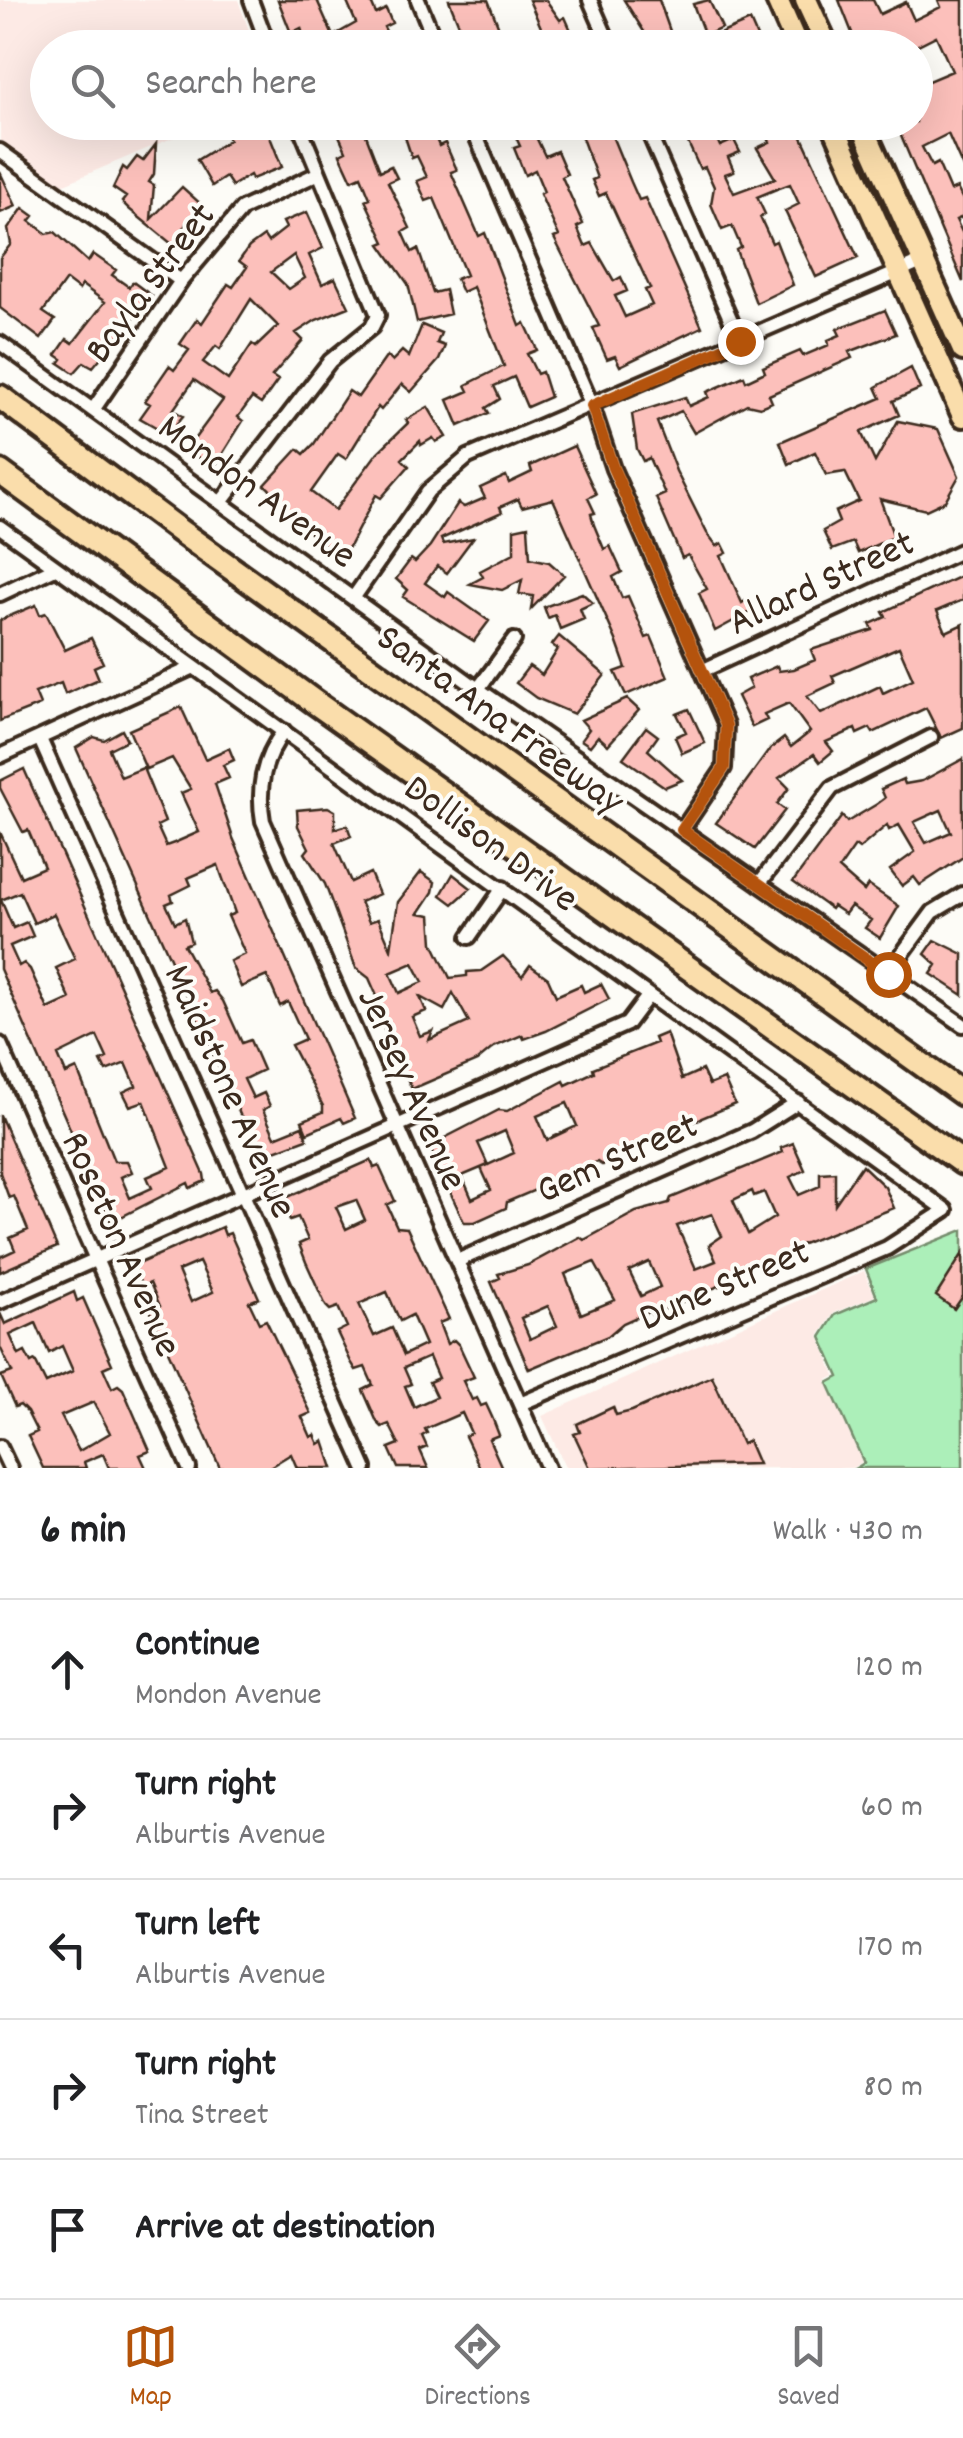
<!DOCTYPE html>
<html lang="en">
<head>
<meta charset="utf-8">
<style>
	:root { --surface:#fff; --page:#f2f2f2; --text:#202124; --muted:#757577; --line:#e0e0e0; --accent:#b45309 }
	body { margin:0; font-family:Dekko,sans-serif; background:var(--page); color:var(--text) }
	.stop { position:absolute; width:30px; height:30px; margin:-22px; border:8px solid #b45309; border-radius:50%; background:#fff }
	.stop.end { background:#b45309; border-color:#fff; box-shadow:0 2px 10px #0008 }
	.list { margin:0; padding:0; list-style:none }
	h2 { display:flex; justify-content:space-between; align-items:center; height:130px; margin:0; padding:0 40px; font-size:42px }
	h2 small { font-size:32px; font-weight:400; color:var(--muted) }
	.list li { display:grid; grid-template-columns:65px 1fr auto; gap:30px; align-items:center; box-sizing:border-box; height:140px; padding:0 40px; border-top:2px solid var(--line) }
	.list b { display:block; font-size:38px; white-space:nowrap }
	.list p { margin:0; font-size:32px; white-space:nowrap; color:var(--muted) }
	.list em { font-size:32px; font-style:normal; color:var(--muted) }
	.icon { flex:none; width:55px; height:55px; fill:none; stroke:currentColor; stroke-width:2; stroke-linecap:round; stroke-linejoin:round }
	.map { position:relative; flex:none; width:963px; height:1468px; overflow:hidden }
	.search { position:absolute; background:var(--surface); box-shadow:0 10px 40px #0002; left:30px; right:30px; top:30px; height:110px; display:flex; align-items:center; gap:25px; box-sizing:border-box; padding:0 35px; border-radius:55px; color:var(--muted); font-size:38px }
	.sheet { height:830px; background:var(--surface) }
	nav { display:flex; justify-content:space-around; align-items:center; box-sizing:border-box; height:140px; border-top:2px solid var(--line); background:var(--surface); font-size:28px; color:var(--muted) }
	nav a { display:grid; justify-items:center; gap:5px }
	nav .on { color:var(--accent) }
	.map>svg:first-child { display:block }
</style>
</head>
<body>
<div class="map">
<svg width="963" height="1468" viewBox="0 0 963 1468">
	<rect width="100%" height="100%" fill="#fdfcf7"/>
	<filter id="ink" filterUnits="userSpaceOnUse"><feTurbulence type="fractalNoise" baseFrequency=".01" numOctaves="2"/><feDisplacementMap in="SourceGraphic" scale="20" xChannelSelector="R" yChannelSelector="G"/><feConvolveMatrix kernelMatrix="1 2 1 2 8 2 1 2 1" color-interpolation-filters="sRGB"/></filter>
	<g filter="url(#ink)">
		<path fill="#fdeae5" d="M 0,0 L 238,0 L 255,47 L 48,48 L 48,122 L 207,123 L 62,185 L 0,140 Z
			M 864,1271 L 875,1296 L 834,1313 L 819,1336 L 835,1376 L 826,1381 L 862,1462 L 852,1468 L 566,1468 L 542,1416 Z"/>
		<path fill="#acefb9" stroke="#748c6c" stroke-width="2.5" d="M 963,1230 L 963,1468 L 856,1468 L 864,1463 L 828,1383 L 839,1377 L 821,1337 L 835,1315 L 877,1297 L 866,1269 Z"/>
		<path fill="#fcc0bb" stroke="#3b2a1e" stroke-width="2.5" fill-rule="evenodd" d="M 278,0 L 317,0 L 333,36 L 356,23 L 346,0 L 370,0 L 376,14 L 386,9 L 392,23 L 384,27 L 394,48 L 307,48 L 301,28 L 291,33 Z
			M 449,0 L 488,0 L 507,48 L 477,48 L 473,37 L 463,35 Z
			M 529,0 L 546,0 L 560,20 L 565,17 L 577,44 L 556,48 L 551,36 L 546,39 Z
			M 624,0 L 659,0 L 676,48 L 626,48 L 648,38 Z
			M 709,0 L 722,28 L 705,36 L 693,4 Z
			M 839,0 L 873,0 L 880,14 L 906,2 L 914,20 L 941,7 L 938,0 L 963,0 L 963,168 L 948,134 L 922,147 L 932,166 L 938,163 L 950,191 L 957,188 L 963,200 L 963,217 L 956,220 L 963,234 L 963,282 L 895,122 L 916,122 L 916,86 L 952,71 L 936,36 L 912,48 L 858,48 Z
			M 750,21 L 760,44 L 723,48 L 717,35 Z
			M 221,122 L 264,122 L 282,167 L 252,179 L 250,175 L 232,186 L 226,177 L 212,186 L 197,160 L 229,140 Z
			M 333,122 L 361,122 L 380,171 L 391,166 L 397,178 L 388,182 L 410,228 L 403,232 L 412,252 L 418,249 L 433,293 L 445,290 L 450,314 L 417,322 L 408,284 L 380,244 L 385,242 L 365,200 L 370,198 L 361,176 L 352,180 L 340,154 L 346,151 Z
			M 400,122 L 429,122 L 439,146 L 445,143 L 457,170 L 451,172 L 479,236 L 485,233 L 520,326 L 525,323 L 531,336 L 537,350 L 527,354 L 537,374 L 542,372 L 550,397 L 527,407 L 514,377 L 494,386 L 500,399 L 486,408 L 489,413 L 459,426 L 448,400 L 469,391 L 466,385 L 504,366 L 473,287 L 462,292 L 456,279 L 466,275 L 434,198 L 426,201 L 417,181 L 427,177 L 417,156 L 412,158 Z
			M 509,122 L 539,122 L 544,134 L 536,137 L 545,156 L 557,151 L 567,174 L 562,177 L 583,224 L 577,227 L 585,246 L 592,243 L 614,281 L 621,277 L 627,291 L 615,296 L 625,317 L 652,305 L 645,290 L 650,288 L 606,193 L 599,196 L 592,180 L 597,178 L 576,122 L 612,122 L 617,134 L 612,136 L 631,182 L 639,200 L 645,198 L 702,327 L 620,366 L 615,356 L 607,359 L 593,328 L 599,326 L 554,238 L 559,236 L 540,194 L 544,192 L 535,170 L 525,175 L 514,148 L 520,146 Z
			M 760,122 L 795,122 L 858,258 L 816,277 L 785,211 L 799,204 L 790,184 L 774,190 L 757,197 L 765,214 L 760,217 L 772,243 L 776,241 L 793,285 L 756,303 L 736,250 L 741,247 L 732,226 L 722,230 L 711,204 L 714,187 L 705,167 L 700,169 L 683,132 L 702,124 L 704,129 L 711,126 L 720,146 L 734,140 L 740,152 L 728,157 L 734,171 L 725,174 L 734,193 L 775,178 L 757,148 L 770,142 Z
			M 156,144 L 154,174 L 149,182 L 154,185 L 151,219 L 182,187 L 203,206 L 186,224 L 180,236 L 185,239 L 178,249 L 129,209 L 122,202 L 126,197 L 113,188 L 123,167 L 127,170 L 137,157 L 143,161 Z
			M 0,172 L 16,206 L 0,213 Z
			M 23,208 L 34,216 L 30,221 L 47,234 L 55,232 L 88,262 L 93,254 L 116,270 L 112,275 L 129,287 L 133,282 L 152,296 L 93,367 L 84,362 L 74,373 L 59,363 L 62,359 L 56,355 L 67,339 L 73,343 L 105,302 L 82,285 L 79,290 L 66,280 L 43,312 L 55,320 L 41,339 L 0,308 L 0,258 L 11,244 L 8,229 Z
			M 307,212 L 323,248 L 309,255 L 322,284 L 335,278 L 349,307 L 316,320 L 296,333 L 303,340 L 272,376 L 278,380 L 261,404 L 252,398 L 238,417 L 243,421 L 213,469 L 187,449 L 223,400 L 194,380 L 173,410 L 183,416 L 168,434 L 140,418 L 150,404 L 145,401 L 169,366 L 174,370 L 189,350 L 180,344 L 197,319 L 202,323 L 228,284 L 233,287 L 247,267 L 239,261 L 249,247 L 264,236 L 268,242 L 286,228 L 283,222 ZM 294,255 L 305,278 L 289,289 L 271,272 ZM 251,299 L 278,326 L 256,347 L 252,344 L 228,380 L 203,362 L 216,346 L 220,349 Z
			M 885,310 L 896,334 L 849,352 L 852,358 L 769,395 L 772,402 L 760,407 L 747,404 L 694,433 L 681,411 L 657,422 L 676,471 L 707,533 L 717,546 L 722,543 L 727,553 L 721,556 L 742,603 L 747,600 L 752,611 L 715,631 L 699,593 L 707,589 L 688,555 L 682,558 L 656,498 L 665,494 L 649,458 L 643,461 L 637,449 L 632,414 L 685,397 L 689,406 L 709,397 L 707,392 L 744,376 L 746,381 L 765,372 L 763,367 L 800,351 L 803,356 L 829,345 L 828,340 L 840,335 L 837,329 Z
			M 422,325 L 441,333 L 437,343 L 445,346 L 439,360 L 411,392 L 402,384 L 381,410 L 378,407 L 346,459 L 338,454 L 311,492 L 335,510 L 378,452 L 408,423 L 406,420 L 428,407 L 446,437 L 436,442 L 433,438 L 421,445 L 420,441 L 402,459 L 409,466 L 381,498 L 376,495 L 342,560 L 303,527 L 306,523 L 274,500 L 277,496 L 265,485 L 298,449 L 304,454 L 314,444 L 349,391 L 358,397 L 387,356 L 392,361 L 402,351 L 409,357 Z
			M 911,368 L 920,389 L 893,401 L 899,415 L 861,432 L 875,462 L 898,421 L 938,429 L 959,476 L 945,501 L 926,510 L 880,499 L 894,537 L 858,553 L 853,542 L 832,550 L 823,531 L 839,522 L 835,512 L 859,501 L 845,472 L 826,475 L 815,452 L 789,464 L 780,442 L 881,398 L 876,387 Z
			M 574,446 L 596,494 L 588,498 L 595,513 L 591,514 L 594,525 L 604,549 L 610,546 L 622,572 L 613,577 L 622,598 L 628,596 L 646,638 L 651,636 L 668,677 L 626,695 L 615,672 L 626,668 L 616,640 L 553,499 L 522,507 L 518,499 L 500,507 L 502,512 L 441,539 L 443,544 L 473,538 L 447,573 L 437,566 L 425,583 L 445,597 L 448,592 L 489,621 L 474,641 L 403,597 L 408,590 L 396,579 L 411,559 L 415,562 L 430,546 L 458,503 L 464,507 L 485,498 L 480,488 L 506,476 L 509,483 L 532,472 L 530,466 Z
			M 528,526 L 530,558 L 549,562 L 564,575 L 531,609 L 533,596 L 519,594 L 522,580 L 502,590 L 470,584 L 483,577 L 480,571 L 514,553 L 514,529 Z
			M 963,575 L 963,600 L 937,611 L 946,632 L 963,624 L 963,728 L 941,738 L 926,708 L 873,733 L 870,728 L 857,734 L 855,729 L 826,742 L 833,751 L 820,762 L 814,754 L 779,778 L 789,788 L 777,804 L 785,810 L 755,849 L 716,823 L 770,749 L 784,738 L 791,747 L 810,732 L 789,703 L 764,714 L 767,720 L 752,727 L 737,696 L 751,688 L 747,679 L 777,666 L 779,671 L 794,669 L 815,660 L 811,650 L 873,630 L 870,624 L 886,617 L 883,612 ZM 899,647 L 913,679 L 883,693 L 880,686 L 821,714 L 807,696 L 835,683 L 832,676 Z
			M 582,593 L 593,603 L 580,609 L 584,619 L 560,629 L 555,615 L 548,618 L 544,607 Z
			M 36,605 L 40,615 L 46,613 L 65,650 L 91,638 L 103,663 L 94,667 L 99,679 L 65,694 L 61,683 L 35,693 L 40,705 L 0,721 L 0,620 Z
			M 559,636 L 605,675 L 574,714 L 536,698 L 516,683 L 529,666 L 542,675 L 558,649 L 552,645 Z
			M 627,699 L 639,710 L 608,745 L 598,736 L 590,746 L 581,740 L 589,729 L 581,720 Z
			M 181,707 L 205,759 L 229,748 L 234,760 L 223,765 L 229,778 L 215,784 L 233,838 L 355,1118 L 344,1123 L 341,1118 L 307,1133 L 302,1121 L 323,1112 L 323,1106 L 291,1045 L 305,1039 L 288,1002 L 280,1006 L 267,976 L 241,987 L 230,961 L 245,954 L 228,916 L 235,913 L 218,865 L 188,878 L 191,885 L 171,895 L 173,901 L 166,904 L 175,923 L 185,918 L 191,942 L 184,945 L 210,993 L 215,991 L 223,1001 L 242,1043 L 250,1040 L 263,1070 L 244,1079 L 253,1098 L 264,1093 L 270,1106 L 263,1110 L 275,1137 L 302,1126 L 307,1139 L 259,1157 L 76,748 L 94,737 L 104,740 L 122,730 L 127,740 L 109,749 L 121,777 L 143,768 L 165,822 L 157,826 L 166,846 L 174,843 L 199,832 L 181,793 L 191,789 L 172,758 L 146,769 L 129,730 Z
			M 689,709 L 705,743 L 682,753 L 675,737 L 686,732 L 677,714 Z
			M 646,727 L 658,736 L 648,750 L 682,780 L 665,787 L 623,758 Z
			M 963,759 L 963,857 L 920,885 L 914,877 L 902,886 L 890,870 L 915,852 L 899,825 L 889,830 L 887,825 L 859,849 L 855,846 L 839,869 L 864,891 L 868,885 L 899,906 L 880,938 L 865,928 L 871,920 L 851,906 L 845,914 L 833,906 L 831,909 L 793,882 L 842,816 L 847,822 L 877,804 L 885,798 L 881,789 L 903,779 L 905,784 L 922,781 ZM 941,810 L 951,832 L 926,843 L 914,822 Z
			M 24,769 L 204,1174 L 205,1181 L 190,1188 L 188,1183 L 111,1222 L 0,969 L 0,832 L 21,877 L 44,867 L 28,830 L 23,832 L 0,788 L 0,781 ZM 20,892 L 34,923 L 54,914 L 75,959 L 56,968 L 70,999 L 48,1009 L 30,969 L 24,963 L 19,966 L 10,946 L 33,936 L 27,922 L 13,928 L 1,900 ZM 97,1036 L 107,1058 L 101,1061 L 106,1071 L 126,1063 L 136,1086 L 123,1092 L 130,1106 L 144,1101 L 170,1167 L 147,1177 L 152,1188 L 130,1198 L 121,1177 L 132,1172 L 127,1161 L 114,1161 L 77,1069 L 66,1074 L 58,1055 Z
			M 328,807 L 335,811 L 335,829 L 347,825 L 351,836 L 334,843 L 351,882 L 370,873 L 379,894 L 360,902 L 369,922 L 378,919 L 391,949 L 398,902 L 421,872 L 435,882 L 433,892 L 419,913 L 431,915 L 433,943 L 450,978 L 467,976 L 467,972 L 481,971 L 503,956 L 522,976 L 530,965 L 548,978 L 556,996 L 581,985 L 584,992 L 601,984 L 609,999 L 546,1031 L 524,1039 L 522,1035 L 494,1047 L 477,1061 L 412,1089 L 373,1006 L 380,1003 L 369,978 L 356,968 L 325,884 L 305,853 L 309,848 L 298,826 L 297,810 ZM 413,963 L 423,982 L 399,993 L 390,973 ZM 453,993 L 469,1022 L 429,1040 L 433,1031 L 420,1036 L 412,1017 L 426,1011 L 420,997 L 444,1010 Z
			M 453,874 L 471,888 L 453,904 L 441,895 Z
			M 935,940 L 963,954 L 963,995 L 931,974 L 937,965 L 925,954 Z
			M 666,1033 L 682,1079 L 702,1070 L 709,1085 L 724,1079 L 735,1104 L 635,1146 L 602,1165 L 597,1162 L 569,1175 L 570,1179 L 537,1194 L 535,1190 L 507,1202 L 506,1208 L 475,1222 L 464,1222 L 429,1146 L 499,1110 L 507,1111 L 564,1081 L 566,1085 L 594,1072 L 593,1068 L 656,1043 L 654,1038 ZM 567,1103 L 577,1126 L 547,1140 L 537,1116 ZM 505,1131 L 514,1153 L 481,1168 L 491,1190 L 472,1199 L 462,1176 L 488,1165 L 478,1143 Z
			M 0,1115 L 57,1247 L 0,1272 L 0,1257 L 15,1250 L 10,1238 L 28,1230 L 14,1196 L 9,1198 L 0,1173 Z
			M 793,1143 L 805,1170 L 790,1177 L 799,1195 L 820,1186 L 820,1173 L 835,1172 L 835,1204 L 862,1165 L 885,1187 L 894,1208 L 792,1248 L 792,1255 L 782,1259 L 766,1264 L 764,1260 L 735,1273 L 737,1278 L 652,1315 L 650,1311 L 623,1323 L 608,1336 L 529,1369 L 491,1282 L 500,1278 L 498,1274 L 528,1265 L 580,1237 L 584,1240 L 636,1212 L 669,1203 L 671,1198 L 783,1152 L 781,1148 ZM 752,1191 L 754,1196 L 764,1192 L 775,1217 L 748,1234 L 733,1200 ZM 712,1214 L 722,1236 L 709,1245 L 716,1261 L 696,1269 L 677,1226 ZM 594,1262 L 615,1300 L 581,1314 L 565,1274 ZM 649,1262 L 660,1287 L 641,1296 L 629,1271 ZM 548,1306 L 557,1326 L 530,1339 L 521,1318 Z
			M 371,1160 L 374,1168 L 379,1166 L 395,1201 L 387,1205 L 397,1227 L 407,1228 L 449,1319 L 439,1323 L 447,1344 L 454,1340 L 459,1345 L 474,1377 L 463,1381 L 472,1400 L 477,1398 L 481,1406 L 486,1404 L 492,1417 L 499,1435 L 489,1439 L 502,1468 L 480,1468 L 465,1436 L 471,1433 L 462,1413 L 425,1429 L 427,1433 L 422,1436 L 427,1447 L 420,1450 L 428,1468 L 398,1468 L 389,1448 L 399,1444 L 389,1424 L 382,1427 L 377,1422 L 363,1390 L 373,1385 L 365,1367 L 356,1370 L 351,1362 L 337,1332 L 347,1327 L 338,1307 L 330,1310 L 326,1306 L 306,1262 L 299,1244 L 308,1240 L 298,1217 L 290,1220 L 281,1200 ZM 356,1200 L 365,1220 L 346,1229 L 336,1207 ZM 387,1292 L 400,1321 L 412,1315 L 425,1345 L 404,1355 L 392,1328 L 374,1336 L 359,1304 ZM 429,1357 L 438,1378 L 429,1382 L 436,1397 L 414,1407 L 405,1386 L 411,1384 L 404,1368 Z
			M 222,1227 L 225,1235 L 230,1233 L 259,1298 L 249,1302 L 259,1323 L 266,1320 L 311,1413 L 302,1417 L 311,1437 L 315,1435 L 319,1444 L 324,1441 L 333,1468 L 297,1468 L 291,1454 L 268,1468 L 220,1468 L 150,1310 L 160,1306 L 150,1283 L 142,1287 L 133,1266 ZM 199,1262 L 213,1292 L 191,1302 L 178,1271 Z
			M 963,1253 L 963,1296 L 954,1309 L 936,1296 Z
			M 74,1292 L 77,1301 L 83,1298 L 112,1364 L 103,1368 L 112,1388 L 118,1385 L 123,1389 L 150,1451 L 140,1455 L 146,1468 L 109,1468 L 103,1454 L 84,1462 L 86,1468 L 43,1468 L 28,1436 L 37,1432 L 27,1412 L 20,1405 L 15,1407 L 1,1376 L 12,1372 L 0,1347 L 0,1313 L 5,1324 ZM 36,1323 L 49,1353 L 62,1346 L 73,1371 L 46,1383 L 35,1361 L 31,1363 L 25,1352 L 19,1355 L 10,1335 ZM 94,1402 L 110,1433 L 79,1451 L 61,1416 Z
			M 712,1376 L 742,1444 L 748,1441 L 758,1464 L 590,1468 L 574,1434 L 580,1432 L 577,1424 L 613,1407 L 616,1415 L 632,1411 Z"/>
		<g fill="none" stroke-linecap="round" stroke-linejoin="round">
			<g stroke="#3b2a1e" stroke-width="20">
				<path id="street" d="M 251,0 L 269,48
					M 418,0 L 438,48
					M 590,0 L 611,48
					M 470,122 L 592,406 L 613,469 L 726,725 L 724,768 L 682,830
					M 644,122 L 740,341
					M 0,151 L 181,281
					M 0,343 L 478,689 L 963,1025
					M 93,410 L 181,281 L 242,209 L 317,174
					M 222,501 L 330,361 L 372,327 L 378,315 L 298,122
					M 0,527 L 946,1210 L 887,1248 L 520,1404
					M 0,594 L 55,568
					M 354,597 L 428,491 L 468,457 L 924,261
					M 704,670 L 963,550
					M 478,689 L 514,640
					M 284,731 C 263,758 257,787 263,821 L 548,1468
					M 40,739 L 365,1468
					M 0,756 L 194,667
					M 759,884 L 832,788 L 931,737
					M 469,937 L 503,888
					M 888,973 L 933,912 L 963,894
					M 0,1044 L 189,1468
					M 457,1261 L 752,1131 L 798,1102
					M 0,1302 L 627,1024 L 648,996
					M 0,1447 L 10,1468"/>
			</g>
			<g stroke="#3b2a1e" stroke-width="28">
				<path id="primary" d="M 777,0 L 798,48
					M 806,0 L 828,48
					M 832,122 L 963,416
					M 861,122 L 963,350"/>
			</g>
			<g stroke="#3b2a1e" stroke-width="30">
				<path id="highway" d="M 0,397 L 181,532 L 963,1094
					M 0,472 L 313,701 L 963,1163"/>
			</g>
			<use href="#street" stroke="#fdfcf7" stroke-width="12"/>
			<use href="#primary" stroke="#faddab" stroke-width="20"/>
			<use href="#highway" stroke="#faddab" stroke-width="22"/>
		</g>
	</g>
	<g fill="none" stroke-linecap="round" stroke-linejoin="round" filter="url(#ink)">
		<path stroke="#b45309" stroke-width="12" d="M 740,341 L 592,406 L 613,468 L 726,725 L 724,768 L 682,830 L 888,974"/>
	</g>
	<g text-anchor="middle" stroke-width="8" stroke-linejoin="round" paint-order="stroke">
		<g font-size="40" fill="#3b2a1e" stroke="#fdfcf7">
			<text transform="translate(148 281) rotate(-53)" y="14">Bayla Street</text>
			<text transform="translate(259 489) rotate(36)" y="14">Mondon Avenue</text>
			<text transform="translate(820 580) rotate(-25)" y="14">Allard Street</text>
			<text transform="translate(502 717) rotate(36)" y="14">Santa Ana Freeway</text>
			<text transform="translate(493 841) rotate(36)" y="14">Dollison Drive</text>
			<text transform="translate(415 1088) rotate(66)" y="14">Jersey Avenue</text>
			<text transform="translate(233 1090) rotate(66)" y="14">Maidstone Avenue</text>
			<text transform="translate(616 1155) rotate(-24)" y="14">Gem Street</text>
			<text transform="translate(124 1243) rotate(66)" y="14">Roseton Avenue</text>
			<text transform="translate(723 1282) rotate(-23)" y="14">Dune Street</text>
		</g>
	</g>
</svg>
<div class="stop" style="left:888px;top:974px"></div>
<div class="stop end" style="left:740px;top:341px"></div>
<div class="search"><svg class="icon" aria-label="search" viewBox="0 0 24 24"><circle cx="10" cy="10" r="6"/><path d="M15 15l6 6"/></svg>Search here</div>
</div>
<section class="sheet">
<h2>6 min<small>Walk · 430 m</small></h2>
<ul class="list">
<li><svg class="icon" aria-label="ahead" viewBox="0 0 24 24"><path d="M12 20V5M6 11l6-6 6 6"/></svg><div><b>Continue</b><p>Mondon Avenue</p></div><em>120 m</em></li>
<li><svg class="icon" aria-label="right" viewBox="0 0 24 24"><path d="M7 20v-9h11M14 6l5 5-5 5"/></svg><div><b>Turn right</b><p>Alburtis Avenue</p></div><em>60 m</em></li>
<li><svg class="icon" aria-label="left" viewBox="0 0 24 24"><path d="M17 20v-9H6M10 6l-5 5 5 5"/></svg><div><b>Turn left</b><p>Alburtis Avenue</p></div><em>170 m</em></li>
<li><svg class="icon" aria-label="right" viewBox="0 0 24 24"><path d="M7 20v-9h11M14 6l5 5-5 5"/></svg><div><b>Turn right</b><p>Tina Street</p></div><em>80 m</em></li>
<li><svg class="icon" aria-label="arrive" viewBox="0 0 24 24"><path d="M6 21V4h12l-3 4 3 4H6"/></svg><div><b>Arrive at destination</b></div></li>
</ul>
</section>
<nav>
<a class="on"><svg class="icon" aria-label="map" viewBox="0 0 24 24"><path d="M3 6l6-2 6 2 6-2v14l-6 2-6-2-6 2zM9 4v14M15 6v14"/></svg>Map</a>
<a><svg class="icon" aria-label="directions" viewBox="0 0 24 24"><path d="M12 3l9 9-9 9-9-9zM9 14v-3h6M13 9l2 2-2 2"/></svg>Directions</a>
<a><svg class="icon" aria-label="saved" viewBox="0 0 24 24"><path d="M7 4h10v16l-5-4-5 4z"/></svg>Saved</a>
</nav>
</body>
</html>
